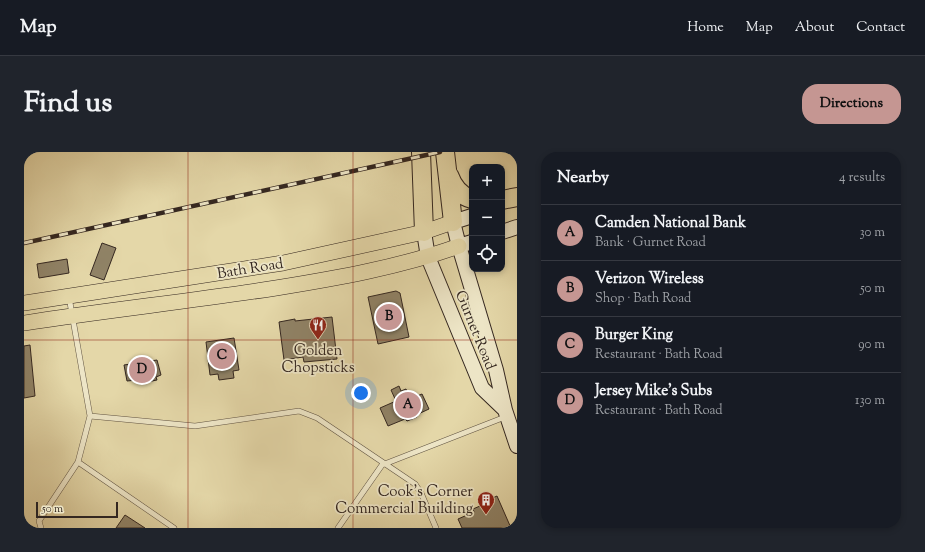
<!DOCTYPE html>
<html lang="en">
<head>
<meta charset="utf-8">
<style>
	:root { --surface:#171b24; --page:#20242c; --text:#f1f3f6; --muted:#9ea1a6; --line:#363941; --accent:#c59692 }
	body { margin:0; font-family:"Sorts Mill Goudy",serif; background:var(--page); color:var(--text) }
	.controls { position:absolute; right:12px; top:12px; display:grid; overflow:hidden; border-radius:8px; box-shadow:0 2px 6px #0003 }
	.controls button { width:36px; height:36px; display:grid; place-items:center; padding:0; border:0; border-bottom:1px solid var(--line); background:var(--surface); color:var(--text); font:20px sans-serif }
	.scale { position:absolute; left:12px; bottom:10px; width:82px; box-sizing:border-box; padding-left:4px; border:2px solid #342720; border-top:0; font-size:11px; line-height:14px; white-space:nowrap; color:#342720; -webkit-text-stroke:3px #ede5c6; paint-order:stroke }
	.you { position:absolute; left:337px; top:241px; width:14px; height:14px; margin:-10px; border:3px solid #fff; border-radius:50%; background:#1a73e8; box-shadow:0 0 0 6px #1a73e833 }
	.badge { display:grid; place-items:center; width:26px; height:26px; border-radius:50%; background:var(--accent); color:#111; font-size:13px; font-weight:700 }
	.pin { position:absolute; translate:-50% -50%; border:2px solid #fff; box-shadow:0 1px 4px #0006 }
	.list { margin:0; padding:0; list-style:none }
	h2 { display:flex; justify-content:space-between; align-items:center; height:52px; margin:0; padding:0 16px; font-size:17px }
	h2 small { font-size:13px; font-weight:400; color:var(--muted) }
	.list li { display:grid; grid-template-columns:26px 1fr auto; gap:12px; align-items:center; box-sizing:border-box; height:56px; padding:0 16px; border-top:1px solid var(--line) }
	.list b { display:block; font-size:15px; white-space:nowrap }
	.list p { margin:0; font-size:13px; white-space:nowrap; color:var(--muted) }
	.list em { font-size:13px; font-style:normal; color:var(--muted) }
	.icon { flex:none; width:22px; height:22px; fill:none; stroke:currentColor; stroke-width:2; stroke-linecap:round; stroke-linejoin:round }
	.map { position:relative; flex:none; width:493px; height:376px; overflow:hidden; border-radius:16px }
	header { display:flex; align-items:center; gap:24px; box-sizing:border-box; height:56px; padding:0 20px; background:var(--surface); border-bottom:1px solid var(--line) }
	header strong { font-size:19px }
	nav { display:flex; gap:22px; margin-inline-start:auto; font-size:14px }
	.intro { display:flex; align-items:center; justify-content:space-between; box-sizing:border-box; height:96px; padding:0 24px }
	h1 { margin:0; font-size:28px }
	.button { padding:10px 18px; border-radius:16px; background:var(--accent); color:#111; font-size:14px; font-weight:700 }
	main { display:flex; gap:24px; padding:0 24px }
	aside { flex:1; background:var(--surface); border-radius:16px; box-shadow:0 2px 6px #0003 }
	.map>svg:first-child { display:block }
</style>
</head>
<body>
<header>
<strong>Map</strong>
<nav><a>Home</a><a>Map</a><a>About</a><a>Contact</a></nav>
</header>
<div class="intro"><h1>Find us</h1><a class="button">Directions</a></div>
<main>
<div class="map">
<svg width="493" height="376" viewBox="0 0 493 376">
	<rect width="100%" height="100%" fill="#e4d7a8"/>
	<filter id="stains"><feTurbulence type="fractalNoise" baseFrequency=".005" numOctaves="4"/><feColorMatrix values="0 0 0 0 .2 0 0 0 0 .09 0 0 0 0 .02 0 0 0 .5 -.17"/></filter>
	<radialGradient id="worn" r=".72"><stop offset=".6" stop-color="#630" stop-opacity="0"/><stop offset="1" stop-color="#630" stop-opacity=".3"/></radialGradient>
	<path fill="#908367" stroke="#342720" d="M 78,91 L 92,96 L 80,128 L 66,123 Z
		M 43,107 L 45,121 L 15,126 L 13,112 Z
		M 372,139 L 376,141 L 385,185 L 354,192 L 344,145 Z
		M 308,165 L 313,207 L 280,210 L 279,205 L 260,208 L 255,170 L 271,167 L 271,169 Z
		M 210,186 L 215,218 L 209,219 L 210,226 L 195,228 L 194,222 L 186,223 L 182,190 Z
		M 6,193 L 11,244 L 0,246 L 0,194 Z
		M 133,208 L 137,223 L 132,225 L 133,228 L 123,230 L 122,227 L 103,229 L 100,213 Z
		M 375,234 L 377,239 L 382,237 L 386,247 L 398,242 L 405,257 L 392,263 L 393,265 L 383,269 L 381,267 L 364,274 L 356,256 L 372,249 L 367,238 Z
		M 473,344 L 487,376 L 438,376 L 434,367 L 450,360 L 449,357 L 463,351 L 462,349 Z
		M 101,363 L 121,376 L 92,376 Z"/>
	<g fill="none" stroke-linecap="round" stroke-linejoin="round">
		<g stroke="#605342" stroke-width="6">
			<path id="service" d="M 45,145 L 66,264 L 54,310
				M 66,264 L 171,274 L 275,259 L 293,266 L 391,332 L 397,341 L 412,376
				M 17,376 L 15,369 L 54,310 L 150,376
				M 314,376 L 358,313 L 481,265"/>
		</g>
		<g stroke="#342720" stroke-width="16">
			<path id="secondary" d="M 448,64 L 429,70 L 435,94 L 472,218 L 481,258 L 493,294
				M 400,80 L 404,105 L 458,236 L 481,258
				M 478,80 L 493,75
				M 435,94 L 448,90"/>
		</g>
		<g stroke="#342720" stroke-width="16">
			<path id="primary" d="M 0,151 L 259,111 L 400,80 L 429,70
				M 0,171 C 84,158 168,149 252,136 C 314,126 376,115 435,94"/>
		</g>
		<g stroke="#342720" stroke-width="20">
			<path id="motorway" d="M 397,0 L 400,80
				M 421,0 L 429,70
				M 425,23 C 429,34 436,44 448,47
				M 478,48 L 493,45"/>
		</g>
		<use href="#service" stroke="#ede5c6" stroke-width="5"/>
		<use href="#secondary" stroke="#ede5c6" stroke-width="14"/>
		<use href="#primary" stroke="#e4d7a8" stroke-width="15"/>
		<use href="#motorway" stroke="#e4d7a8" stroke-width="18"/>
		<g stroke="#342720" stroke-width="4.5">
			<path id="rail" d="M 0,91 L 416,0"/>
		</g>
		<use href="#rail" stroke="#ede5c6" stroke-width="3" stroke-dasharray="9" stroke-linecap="butt"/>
	</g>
	<path fill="none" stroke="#8f2418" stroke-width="1" stroke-opacity="0.55" d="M 164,0 L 164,376M 329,0 L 329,376M 0,188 L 493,188"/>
	<defs>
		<g id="restaurant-pin" transform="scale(0.9)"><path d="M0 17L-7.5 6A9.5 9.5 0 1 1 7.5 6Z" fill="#8f2418" stroke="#ede5c6"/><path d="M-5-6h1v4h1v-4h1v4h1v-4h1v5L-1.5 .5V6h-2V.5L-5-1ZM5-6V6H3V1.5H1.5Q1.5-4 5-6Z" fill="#fff"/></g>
		<g id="building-pin" transform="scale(0.9)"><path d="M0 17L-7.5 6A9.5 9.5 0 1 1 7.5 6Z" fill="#8f2418" stroke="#ede5c6"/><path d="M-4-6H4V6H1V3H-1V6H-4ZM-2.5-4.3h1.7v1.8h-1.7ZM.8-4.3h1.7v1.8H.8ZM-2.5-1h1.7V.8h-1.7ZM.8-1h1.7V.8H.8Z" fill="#fff"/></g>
	</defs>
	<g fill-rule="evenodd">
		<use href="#restaurant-pin" x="294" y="173"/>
		<use href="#building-pin" x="462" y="348"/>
	</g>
	<g text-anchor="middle" stroke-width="3.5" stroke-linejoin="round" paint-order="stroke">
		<g font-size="15" fill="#342720" stroke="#ede5c6">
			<text transform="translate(226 116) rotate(-9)" y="5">Bath Road</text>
			<text transform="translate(452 178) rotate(68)" y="5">Gurnet Road</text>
		</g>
		<g font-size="15" fill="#342720" stroke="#ede5c6">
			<text x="294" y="203">Golden<tspan x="294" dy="17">Chopsticks</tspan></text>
			<text x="449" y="344" text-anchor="end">Cook's Corner<tspan x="449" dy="17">Commercial Building</tspan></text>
		</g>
	</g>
	<rect width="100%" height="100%" filter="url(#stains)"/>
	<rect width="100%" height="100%" fill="url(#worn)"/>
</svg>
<div class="controls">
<button>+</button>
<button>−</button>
<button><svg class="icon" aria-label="locate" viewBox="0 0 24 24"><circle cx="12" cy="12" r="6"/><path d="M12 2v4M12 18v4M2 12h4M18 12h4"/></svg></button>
</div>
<div class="scale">50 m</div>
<div class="you"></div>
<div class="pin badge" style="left:384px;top:253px">A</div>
<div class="pin badge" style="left:365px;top:165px">B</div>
<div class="pin badge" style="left:198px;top:204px">C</div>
<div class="pin badge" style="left:118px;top:218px">D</div>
</div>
<aside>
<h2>Nearby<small>4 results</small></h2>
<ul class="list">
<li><span class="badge">A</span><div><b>Camden National Bank</b><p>Bank · Gurnet Road</p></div><em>30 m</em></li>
<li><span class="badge">B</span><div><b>Verizon Wireless</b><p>Shop · Bath Road</p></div><em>50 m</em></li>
<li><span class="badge">C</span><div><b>Burger King</b><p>Restaurant · Bath Road</p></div><em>90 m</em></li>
<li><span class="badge">D</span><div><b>Jersey Mike's Subs</b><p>Restaurant · Bath Road</p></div><em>130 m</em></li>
</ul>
</aside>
</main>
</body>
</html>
